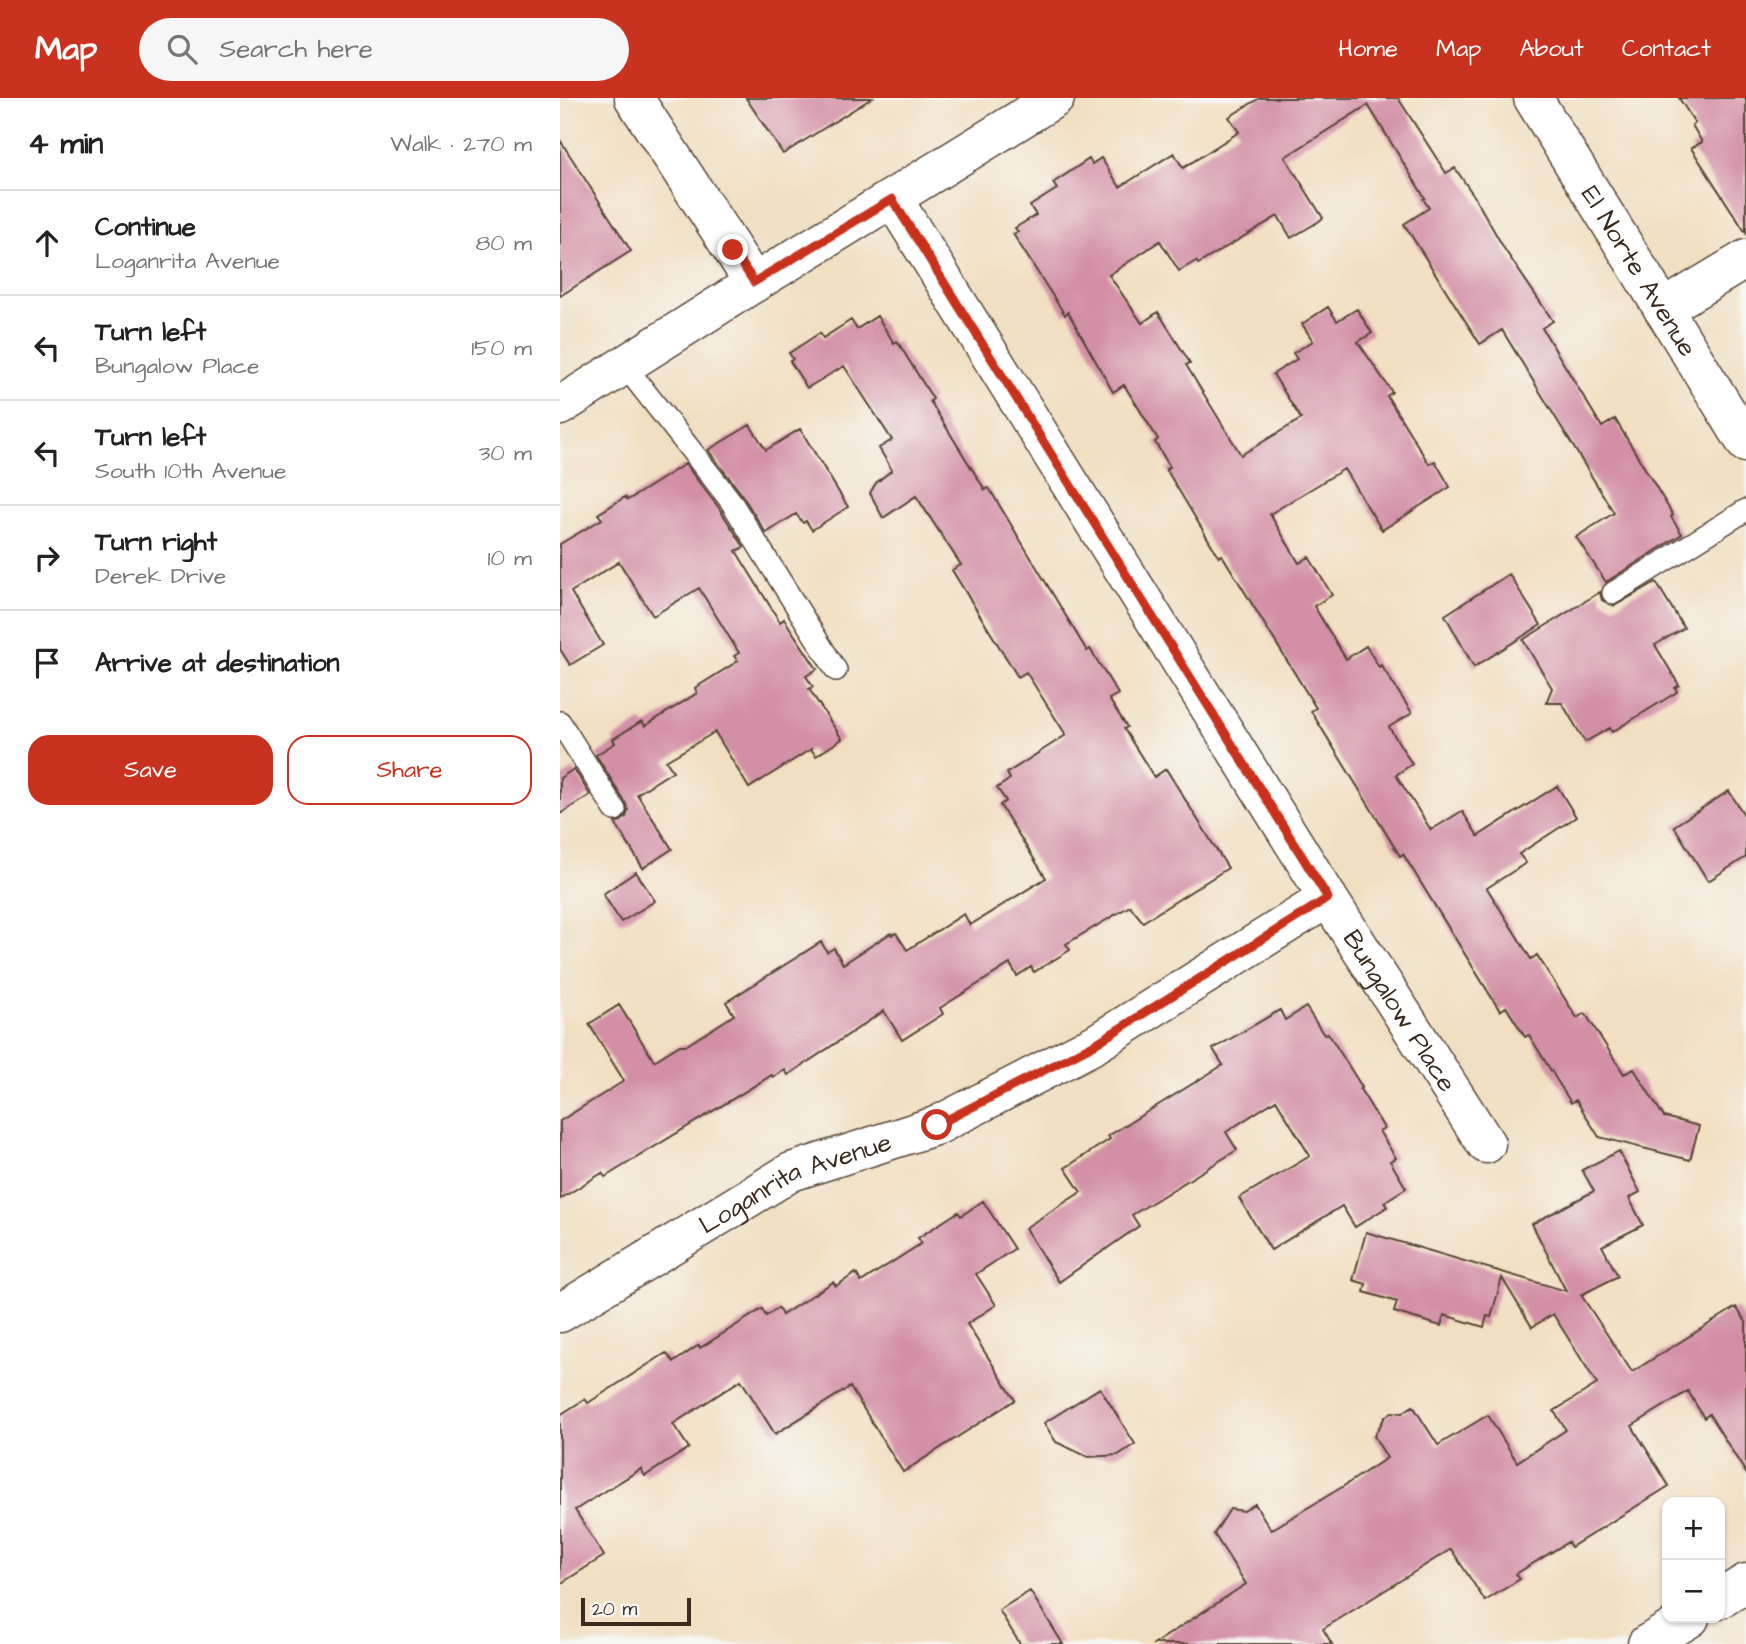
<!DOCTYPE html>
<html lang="en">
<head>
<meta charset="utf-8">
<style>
	:root { --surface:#fff; --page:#f6f6f6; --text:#222; --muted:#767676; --line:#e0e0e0; --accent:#c8321e }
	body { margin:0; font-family:"Architects Daughter",sans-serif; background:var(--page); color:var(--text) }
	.controls { position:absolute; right:21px; bottom:21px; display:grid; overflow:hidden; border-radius:14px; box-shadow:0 2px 5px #0004 }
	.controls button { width:63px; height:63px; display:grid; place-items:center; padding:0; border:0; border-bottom:2px solid var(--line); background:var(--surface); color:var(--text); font:35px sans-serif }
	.scale { position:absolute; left:21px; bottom:18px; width:110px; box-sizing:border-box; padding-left:7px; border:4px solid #3b2a1e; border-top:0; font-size:19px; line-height:24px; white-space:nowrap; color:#3b2a1e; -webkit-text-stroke:5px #f6f6f2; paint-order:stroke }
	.stop { position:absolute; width:21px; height:21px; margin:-16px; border:5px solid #c8321e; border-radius:50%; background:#fff }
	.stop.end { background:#c8321e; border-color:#fff; box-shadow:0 2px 7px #0008 }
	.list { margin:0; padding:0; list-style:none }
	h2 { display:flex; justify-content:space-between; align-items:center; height:91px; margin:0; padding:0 28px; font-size:30px }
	h2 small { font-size:23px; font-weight:400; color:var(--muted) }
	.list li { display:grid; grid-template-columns:46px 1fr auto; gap:21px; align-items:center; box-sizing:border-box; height:105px; padding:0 28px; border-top:2px solid var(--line) }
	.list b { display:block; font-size:26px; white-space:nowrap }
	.list p { margin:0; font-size:23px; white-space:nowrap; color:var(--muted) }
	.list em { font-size:23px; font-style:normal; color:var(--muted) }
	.actions { display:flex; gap:14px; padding:21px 28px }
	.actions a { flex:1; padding:16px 0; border:2px solid var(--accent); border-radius:21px; text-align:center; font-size:24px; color:var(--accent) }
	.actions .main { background:var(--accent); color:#fff }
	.icon { flex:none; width:38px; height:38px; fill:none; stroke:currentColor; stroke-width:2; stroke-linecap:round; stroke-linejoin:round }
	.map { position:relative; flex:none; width:1186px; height:1546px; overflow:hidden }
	header { display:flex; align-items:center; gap:42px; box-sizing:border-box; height:98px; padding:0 35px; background:var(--accent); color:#fff }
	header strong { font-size:33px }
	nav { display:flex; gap:38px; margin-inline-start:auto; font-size:24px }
	.search { width:490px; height:63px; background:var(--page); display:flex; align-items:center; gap:18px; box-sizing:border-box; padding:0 24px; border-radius:38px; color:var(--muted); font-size:26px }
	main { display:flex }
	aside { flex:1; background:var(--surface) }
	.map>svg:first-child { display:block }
</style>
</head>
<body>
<header>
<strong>Map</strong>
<div class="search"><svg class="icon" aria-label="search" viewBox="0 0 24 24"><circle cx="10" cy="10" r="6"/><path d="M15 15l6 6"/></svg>Search here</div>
<nav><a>Home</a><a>Map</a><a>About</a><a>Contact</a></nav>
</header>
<main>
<aside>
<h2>4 min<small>Walk · 270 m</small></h2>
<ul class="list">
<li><svg class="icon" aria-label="ahead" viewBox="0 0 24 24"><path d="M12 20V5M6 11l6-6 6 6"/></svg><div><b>Continue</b><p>Loganrita Avenue</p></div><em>80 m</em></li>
<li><svg class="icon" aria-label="left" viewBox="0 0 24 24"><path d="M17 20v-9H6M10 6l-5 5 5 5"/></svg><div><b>Turn left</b><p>Bungalow Place</p></div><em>150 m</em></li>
<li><svg class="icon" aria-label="left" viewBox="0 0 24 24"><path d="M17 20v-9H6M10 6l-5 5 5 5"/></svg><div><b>Turn left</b><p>South 10th Avenue</p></div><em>30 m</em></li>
<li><svg class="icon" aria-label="right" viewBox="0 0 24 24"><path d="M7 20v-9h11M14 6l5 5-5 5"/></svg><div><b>Turn right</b><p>Derek Drive</p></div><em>10 m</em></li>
<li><svg class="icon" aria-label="arrive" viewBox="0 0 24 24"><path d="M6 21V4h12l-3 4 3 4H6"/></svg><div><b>Arrive at destination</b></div></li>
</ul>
<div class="actions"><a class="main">Save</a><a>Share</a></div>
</aside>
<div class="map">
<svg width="1186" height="1546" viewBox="0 0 1186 1546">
	<rect width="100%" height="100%" fill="#f6f6f2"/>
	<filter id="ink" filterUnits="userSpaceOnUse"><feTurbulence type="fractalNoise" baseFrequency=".0143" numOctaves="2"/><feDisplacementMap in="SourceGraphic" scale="14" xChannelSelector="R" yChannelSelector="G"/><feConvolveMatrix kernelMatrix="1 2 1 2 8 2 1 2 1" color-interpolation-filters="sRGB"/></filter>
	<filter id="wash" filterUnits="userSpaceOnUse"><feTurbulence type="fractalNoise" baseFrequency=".00686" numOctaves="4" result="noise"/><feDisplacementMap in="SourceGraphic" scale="28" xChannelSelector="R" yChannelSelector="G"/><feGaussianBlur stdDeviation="1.57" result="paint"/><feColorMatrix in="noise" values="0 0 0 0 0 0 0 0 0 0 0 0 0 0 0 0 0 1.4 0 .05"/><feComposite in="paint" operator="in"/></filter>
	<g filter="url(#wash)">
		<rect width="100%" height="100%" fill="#f1dfc1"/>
		<g id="blocks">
			<path fill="#d38fa6" d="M 186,0 L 312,0 L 223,56 Z
				M 700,0 L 838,0 L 886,75 L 895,70 L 914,98 L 945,152 L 993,223 L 982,230 L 1042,329 L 1055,321 L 1113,417 L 1111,419 L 1122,436 L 1046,484 L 1016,439 L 1054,415 L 942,232 L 920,246 L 844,126 L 869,110 L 863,101 L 865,100 L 808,7 L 725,59 L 763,120 L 758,124 L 731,140 L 718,118 L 638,166 L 636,163 L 619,173 L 600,143 L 549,177 L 582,225 L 598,214 L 630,265 L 626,267 L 681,357 L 741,321 L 713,276 L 737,261 L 733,255 L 753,243 L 742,226 L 768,209 L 777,223 L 797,211 L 812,235 L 798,244 L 832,294 L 827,298 L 869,366 L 875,363 L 890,389 L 822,432 L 784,371 L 710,416 L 739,465 L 749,459 L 772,497 L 754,508 L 786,561 L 806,548 L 819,569 L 821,567 L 852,615 L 829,629 L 852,666 L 836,677 L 871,732 L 902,713 L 918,738 L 997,688 L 1016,719 L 959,756 L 966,765 L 927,790 L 971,861 L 977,857 L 1017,920 L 1025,915 L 1064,976 L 1074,971 L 1104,1019 L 1139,1028 L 1130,1062 L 1039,1039 L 1016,1002 L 1011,1005 L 969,937 L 965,939 L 946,909 L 940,913 L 843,756 L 840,758 L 751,613 L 756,610 L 662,457 L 659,459 L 606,371 L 610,369 L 595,344 L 598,341 L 564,287 L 553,294 L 508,214 L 505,217 L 453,136 L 458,134 L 455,130 L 476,117 L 470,108 L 497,91 L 493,85 L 529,61 L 532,66 L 541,60 L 560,89 L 614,55 L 623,70 L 679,34 L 669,19 Z
				M 1119,0 L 1186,0 L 1186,135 L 1131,50 L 1142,44 L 1132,27 L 1135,25 Z
				M 0,42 L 71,153 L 0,198 Z
				M 317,218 L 334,245 L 337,243 L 373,301 L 370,303 L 425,392 L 429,390 L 527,553 L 530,551 L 558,596 L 549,601 L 567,629 L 564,631 L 594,679 L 606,671 L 668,770 L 583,824 L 570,808 L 506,846 L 510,852 L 474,874 L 471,869 L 457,878 L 450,866 L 380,910 L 383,916 L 342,942 L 324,913 L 228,977 L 225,972 L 213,979 L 212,977 L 45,1079 L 42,1075 L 0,1101 L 0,1023 L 64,983 L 29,926 L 59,907 L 94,963 L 120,947 L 127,947 L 174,917 L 166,904 L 261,844 L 267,854 L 274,850 L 283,866 L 331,835 L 332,837 L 336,835 L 347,852 L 404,816 L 410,827 L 486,780 L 440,707 L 446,703 L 437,690 L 450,681 L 447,675 L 506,637 L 466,574 L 458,579 L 392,472 L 401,467 L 356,398 L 323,420 L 310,395 L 316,385 L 332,372 L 319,350 L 332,342 L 284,268 L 247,290 L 230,263 L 233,261 L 229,255 L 260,235 L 263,240 L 291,222 L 297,231 Z
				M 190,327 L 206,352 L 240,331 L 288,409 L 252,432 L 246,423 L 243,425 L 236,416 L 206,435 L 180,394 L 148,352 Z
				M 125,366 L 159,410 L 184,449 L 176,453 L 220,524 L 224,521 L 257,571 L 246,578 L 253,589 L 249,591 L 282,641 L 256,658 L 251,651 L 189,690 L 155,634 L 106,663 L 113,673 L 77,696 L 112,751 L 83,770 L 55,725 L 61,723 L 66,719 L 68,712 L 66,706 L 36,657 L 55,645 L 53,641 L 82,623 L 85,628 L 137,595 L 135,590 L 178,563 L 174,558 L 179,555 L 139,490 L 93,518 L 59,464 L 11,494 L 43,547 L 10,567 L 0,551 L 0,446 L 42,421 L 38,416 L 65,399 L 68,402 Z
				M 949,476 L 981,527 L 914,569 L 885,517 Z
				M 1096,484 L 1124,530 L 1095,547 L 1119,587 L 1115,590 L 1117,594 L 1052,634 L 1050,630 L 1025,644 L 1002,605 L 986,605 L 992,590 L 963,542 L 1040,494 L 1042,502 L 1054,508 Z
				M 14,671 L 30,697 L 0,716 L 0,680 Z
				M 1169,693 L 1186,720 L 1186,759 L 1148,783 L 1114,728 Z
				M 76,774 L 95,803 L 61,824 L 43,796 Z
				M 746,909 L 764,937 L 768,935 L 802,989 L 800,991 L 824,1030 L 819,1033 L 836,1060 L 830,1063 L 846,1090 L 824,1104 L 827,1109 L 795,1129 L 782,1108 L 711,1152 L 679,1100 L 750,1058 L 716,1002 L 666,1034 L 677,1052 L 572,1117 L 579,1128 L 499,1184 L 465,1130 L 521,1094 L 505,1070 L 550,1041 L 548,1038 L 663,967 L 653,951 L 720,912 L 725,922 Z
				M 1059,1053 L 1080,1094 L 1069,1100 L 1083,1127 L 1042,1148 L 1058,1178 L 1021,1197 L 1072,1274 L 1176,1209 L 1186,1224 L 1186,1375 L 1149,1316 L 1144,1320 L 1128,1293 L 1072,1328 L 1109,1388 L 1011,1449 L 1008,1444 L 956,1476 L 960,1481 L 925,1503 L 891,1451 L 763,1531 L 772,1546 L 594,1546 L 686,1486 L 654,1436 L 670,1411 L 684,1413 L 695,1406 L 711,1432 L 779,1391 L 827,1360 L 814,1338 L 825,1319 L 832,1314 L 842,1315 L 853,1308 L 878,1347 L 928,1317 L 957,1364 L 1006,1332 L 994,1313 L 1037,1286 L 993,1216 L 972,1229 L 942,1180 L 931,1219 L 927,1218 L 924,1229 L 884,1217 L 881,1228 L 834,1214 L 837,1204 L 804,1194 L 806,1186 L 793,1182 L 806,1134 L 1006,1193 L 972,1126 L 1034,1093 L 1022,1072 Z
				M 423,1103 L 454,1151 L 416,1176 L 436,1207 L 407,1226 L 455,1302 L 343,1374 L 290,1289 L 215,1336 L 181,1282 L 113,1326 L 129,1350 L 85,1378 L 81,1371 L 15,1412 L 44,1458 L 0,1486 L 0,1317 L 25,1301 L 28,1305 L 106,1255 L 114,1264 L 139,1247 L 140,1250 L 202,1211 L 206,1218 L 218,1210 L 222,1217 L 273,1184 L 276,1188 L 296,1175 L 301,1184 L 362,1145 L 358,1140 L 398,1114 L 401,1118 Z
				M 540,1290 L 575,1346 L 558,1357 L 528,1359 L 496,1344 L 484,1325 Z
				M 470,1493 L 503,1546 L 460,1546 L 439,1512 Z"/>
		</g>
	</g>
	<g filter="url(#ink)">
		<use href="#blocks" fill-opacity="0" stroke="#564536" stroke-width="2"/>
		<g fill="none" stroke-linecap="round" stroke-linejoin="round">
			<g stroke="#564536" stroke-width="24">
				<path id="service" d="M 65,268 L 170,402 L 276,572
					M 1053,495 L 1186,412
					M 0,624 L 55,712"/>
			</g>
			<g stroke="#564536" stroke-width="41">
				<g id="minor">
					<path d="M 74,0 L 194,185"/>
					<path id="s1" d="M 973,0 L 1186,345"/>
					<path id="s2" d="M 333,101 L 768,800 L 926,1046"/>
					<path d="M 1103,211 L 1186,161"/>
					<path id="s3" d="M 0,1215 L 231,1074 L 378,1027 L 535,946 L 768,800"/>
				</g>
			</g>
			<g stroke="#564536" stroke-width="41">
				<path id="tertiary" d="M 0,308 L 194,185 L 495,0
					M 1160,1501 L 1186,1485
					M 1087,1546 L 1130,1520"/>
			</g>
			<use href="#service" stroke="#fff" stroke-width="21"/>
			<use href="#minor" stroke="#fff" stroke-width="38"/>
			<use href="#tertiary" stroke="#fff" stroke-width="38"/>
		</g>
	</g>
	<g fill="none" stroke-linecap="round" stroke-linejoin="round" filter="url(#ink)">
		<path stroke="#c8321e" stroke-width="9" d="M 173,152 L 194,184 L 332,101 L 768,800 L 535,946 L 377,1027"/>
	</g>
	<g text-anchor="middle" stroke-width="6" stroke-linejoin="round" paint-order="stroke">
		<g font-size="26" fill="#3b2a1e" stroke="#f6f6f2">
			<text dy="9" stroke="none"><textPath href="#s1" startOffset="203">El Norte Avenue</textPath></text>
			<text dy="9" stroke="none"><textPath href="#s2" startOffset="957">Bungalow Place</textPath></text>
			<text dy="9" stroke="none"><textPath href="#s3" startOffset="270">Loganrita Avenue</textPath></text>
		</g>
	</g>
</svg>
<div class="controls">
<button>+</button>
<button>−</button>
</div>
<div class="scale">20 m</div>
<div class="stop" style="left:377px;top:1027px"></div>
<div class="stop end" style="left:173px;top:152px"></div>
</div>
</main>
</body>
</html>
